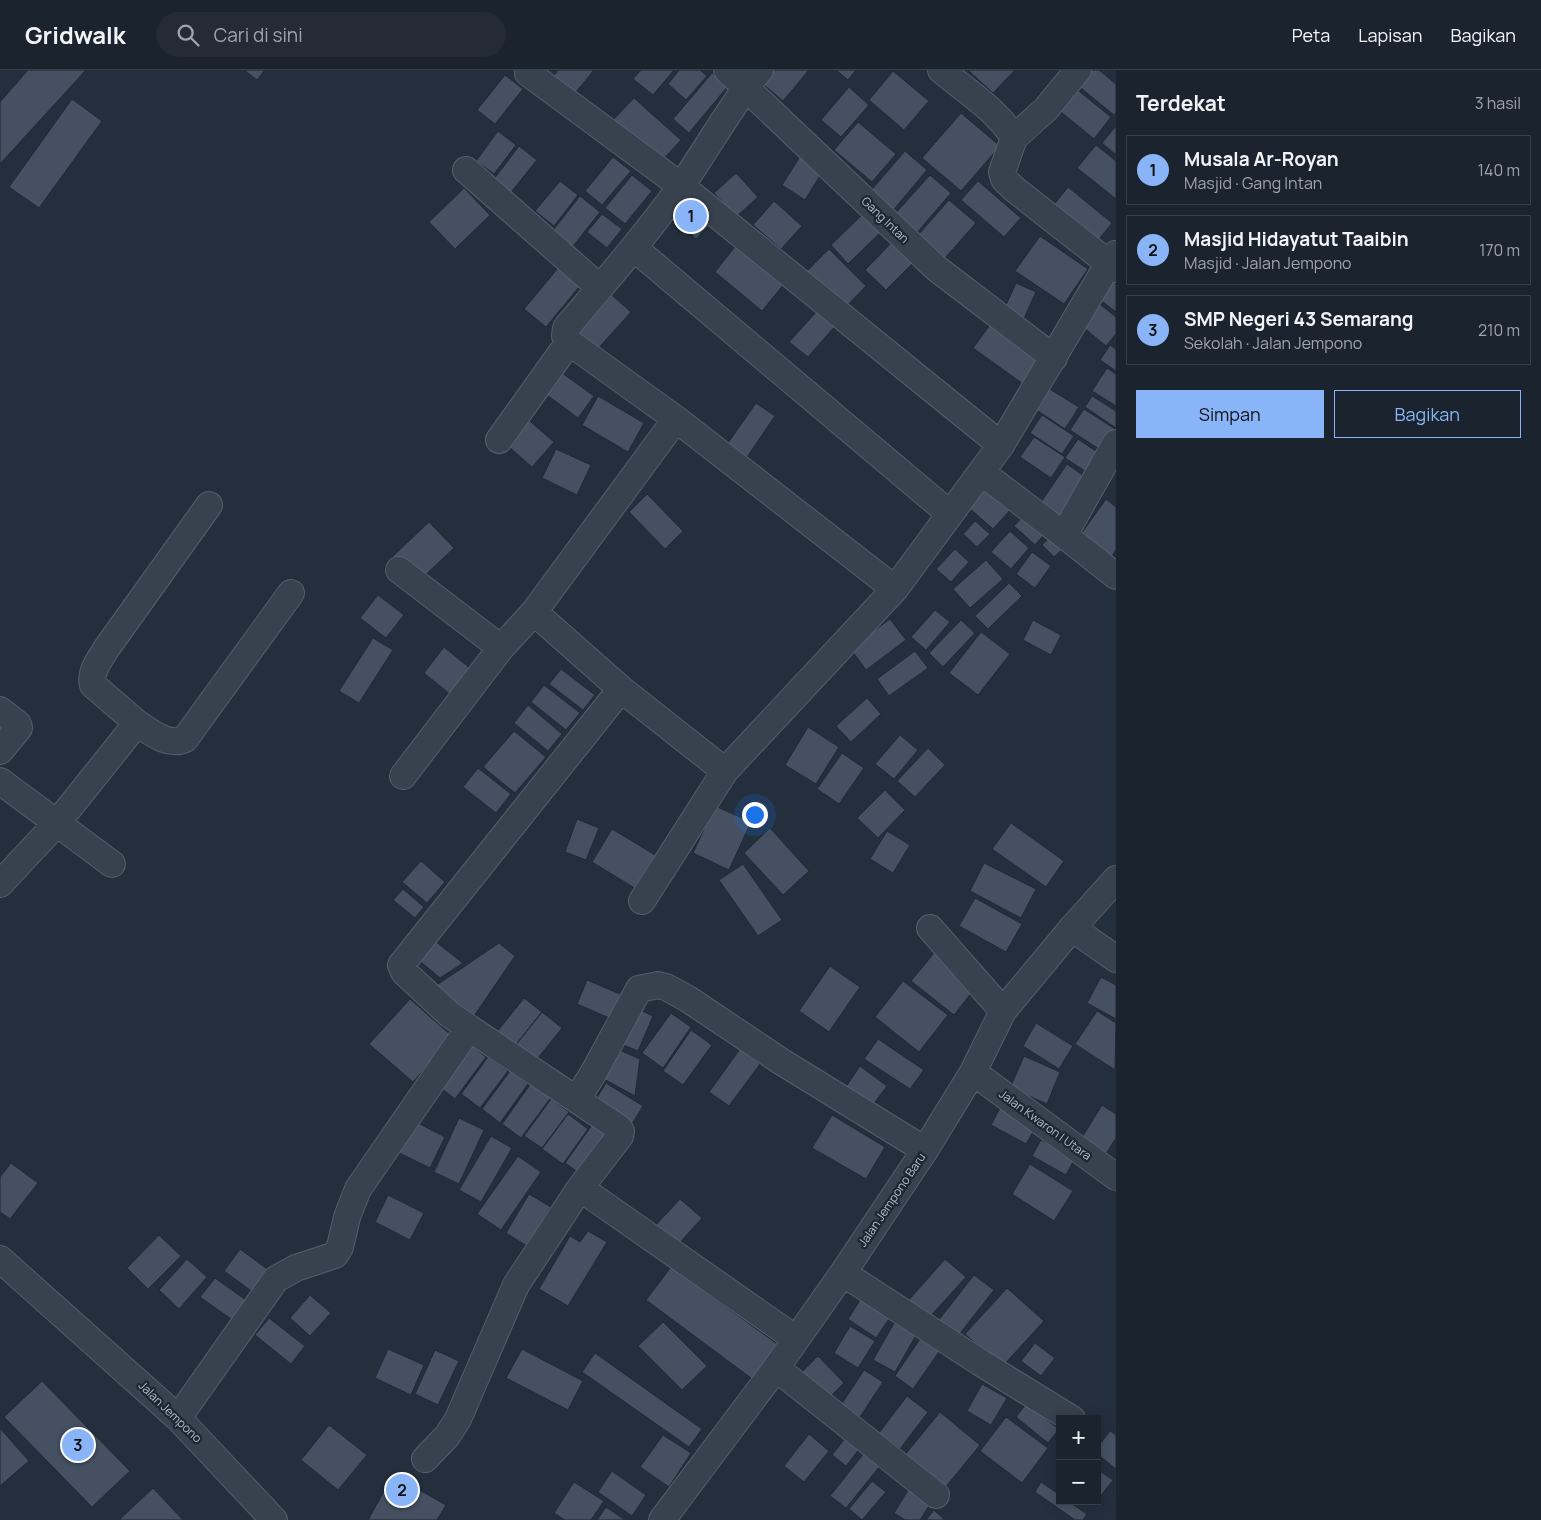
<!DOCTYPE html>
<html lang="id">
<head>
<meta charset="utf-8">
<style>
	:root { --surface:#1b232e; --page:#242b36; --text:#f1f3f6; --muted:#a0a4aa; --line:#39404a; --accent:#8ab4f8 }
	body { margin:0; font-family:Manrope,sans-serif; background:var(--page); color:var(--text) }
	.controls { position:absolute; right:15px; bottom:15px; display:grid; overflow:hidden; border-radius:0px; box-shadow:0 2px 12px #0003 }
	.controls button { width:45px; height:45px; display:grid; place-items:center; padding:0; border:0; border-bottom:1px solid var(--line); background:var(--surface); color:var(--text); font:25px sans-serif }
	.you { position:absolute; left:754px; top:744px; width:18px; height:18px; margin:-12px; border:4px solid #fff; border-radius:50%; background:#1a73e8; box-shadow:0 0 0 8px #1a73e833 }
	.badge { display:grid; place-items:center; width:32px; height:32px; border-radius:50%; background:var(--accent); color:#111; font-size:16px; font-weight:700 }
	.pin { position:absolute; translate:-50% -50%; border:2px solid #fff; box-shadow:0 1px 5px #0006 }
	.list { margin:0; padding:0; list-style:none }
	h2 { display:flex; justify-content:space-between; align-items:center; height:65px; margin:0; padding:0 20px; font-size:21px }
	h2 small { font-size:16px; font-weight:400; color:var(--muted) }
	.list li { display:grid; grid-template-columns:32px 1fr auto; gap:15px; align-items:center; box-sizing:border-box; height:70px; margin:0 10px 10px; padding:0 10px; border:1px solid var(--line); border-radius:0px }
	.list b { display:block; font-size:19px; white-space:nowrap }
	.list p { margin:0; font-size:16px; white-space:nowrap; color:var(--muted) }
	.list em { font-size:16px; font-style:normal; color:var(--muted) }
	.actions { display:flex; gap:10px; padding:15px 20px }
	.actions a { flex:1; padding:11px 0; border:1px solid var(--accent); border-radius:0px; text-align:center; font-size:18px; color:var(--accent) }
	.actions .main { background:var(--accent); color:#111 }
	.icon { flex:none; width:28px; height:28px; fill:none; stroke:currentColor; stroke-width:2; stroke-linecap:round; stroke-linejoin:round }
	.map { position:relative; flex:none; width:1116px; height:1450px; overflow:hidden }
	header { display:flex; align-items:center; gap:30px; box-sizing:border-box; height:70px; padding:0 25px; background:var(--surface); border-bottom:1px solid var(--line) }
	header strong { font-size:24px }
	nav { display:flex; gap:28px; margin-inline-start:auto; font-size:18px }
	.search { width:350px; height:45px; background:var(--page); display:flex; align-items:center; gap:12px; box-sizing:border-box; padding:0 18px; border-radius:28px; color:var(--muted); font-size:19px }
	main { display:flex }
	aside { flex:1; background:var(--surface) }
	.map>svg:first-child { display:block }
</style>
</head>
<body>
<header>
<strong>Gridwalk</strong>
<div class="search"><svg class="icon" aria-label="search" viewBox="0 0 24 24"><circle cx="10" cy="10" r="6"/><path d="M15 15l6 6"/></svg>Cari di sini</div>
<nav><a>Peta</a><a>Lapisan</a><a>Bagikan</a></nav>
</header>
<main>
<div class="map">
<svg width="1116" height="1450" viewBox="0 0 1116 1450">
	<rect width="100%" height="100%" fill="#242f3e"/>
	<path fill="#455162" stroke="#1f2835" d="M 28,0 L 86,0 L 0,94 L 0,32 Z
		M 244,0 L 265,0 L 257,10 Z
		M 558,0 L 594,0 L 572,27 L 551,9 Z
		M 641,0 L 674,0 L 653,25 L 633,9 Z
		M 679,0 L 700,0 L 707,6 L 686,30 L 668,14 Z
		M 767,0 L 809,0 L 783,31 L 758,10 Z
		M 836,0 L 856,0 L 848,10 Z
		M 968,0 L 1015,0 L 993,23 Z
		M 1089,0 L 1099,0 L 1116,14 L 1116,43 L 1114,45 L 1077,15 Z
		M 893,1 L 929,31 L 904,60 L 869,30 Z
		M 712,3 L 728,16 L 689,63 L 673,49 Z
		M 505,5 L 523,19 L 495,54 L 477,40 Z
		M 849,17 L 869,35 L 841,67 L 821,50 Z
		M 1074,17 L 1111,47 L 1094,69 L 1056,38 Z
		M 634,28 L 681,70 L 658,95 L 610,53 Z
		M 72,29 L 102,51 L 39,138 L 9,117 Z
		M 961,43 L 1000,76 L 961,121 L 922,88 Z
		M 858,52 L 896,84 L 872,112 L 834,80 Z
		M 1116,56 L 1116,85 L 1102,73 Z
		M 498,61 L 516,75 L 494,104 L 476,91 Z
		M 1096,75 L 1116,91 L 1116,129 L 1077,98 Z
		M 519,76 L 537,90 L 508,126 L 491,113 Z
		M 905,81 L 927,100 L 890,144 L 867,125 Z
		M 801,85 L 824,99 L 805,130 L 782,115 Z
		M 613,87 L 631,101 L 602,135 L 585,121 Z
		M 736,103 L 758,127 L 736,147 L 714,123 Z
		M 632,105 L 652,121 L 625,154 L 605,138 Z
		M 930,105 L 951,123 L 915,165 L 893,146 Z
		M 560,111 L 578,125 L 554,156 L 535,141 Z
		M 978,111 L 1021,148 L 1004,167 L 961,130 Z
		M 1068,117 L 1112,153 L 1096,173 L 1052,137 Z
		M 464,118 L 490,145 L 455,179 L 429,152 Z
		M 685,124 L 714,150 L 696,169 L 668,143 Z
		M 580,126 L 600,142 L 570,180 L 550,164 Z
		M 949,130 L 976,153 L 945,188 L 918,165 Z
		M 774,131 L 802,156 L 781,179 L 753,155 Z
		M 867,140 L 885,158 L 848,194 L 831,175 Z
		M 602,144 L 622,159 L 607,178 L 587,162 Z
		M 1040,166 L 1088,199 L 1064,234 L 1015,201 Z
		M 741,169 L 789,208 L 762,241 L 715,202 Z
		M 895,169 L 917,189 L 886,220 L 865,200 Z
		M 829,179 L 866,216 L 841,242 L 803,205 Z
		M 558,198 L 579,217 L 546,257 L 524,239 Z
		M 1108,207 L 1116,214 L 1116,242 L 1094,225 Z
		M 1016,213 L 1036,222 L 1021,255 L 1001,246 Z
		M 612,225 L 631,242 L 595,282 L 576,265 Z
		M 1096,231 L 1116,247 L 1116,264 L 1106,276 L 1078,253 Z
		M 819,239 L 837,254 L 808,287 L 789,272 Z
		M 990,255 L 1040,291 L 1023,314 L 973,278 Z
		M 1110,275 L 1116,279 L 1116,301 L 1100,290 Z
		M 1107,298 L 1116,304 L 1116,336 L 1092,321 Z
		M 558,300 L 594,326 L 578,348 L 543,322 Z
		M 1048,318 L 1079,337 L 1065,359 L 1035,339 Z
		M 598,326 L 644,353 L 628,382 L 582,355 Z
		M 1092,326 L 1116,341 L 1116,358 L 1085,337 Z
		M 756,333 L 775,346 L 743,393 L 723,380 Z
		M 1084,339 L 1115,359 L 1102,381 L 1070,360 Z
		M 1042,345 L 1074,366 L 1062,384 L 1030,363 Z
		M 524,346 L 554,372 L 532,397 L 502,371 Z
		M 1034,367 L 1065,387 L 1051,408 L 1020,387 Z
		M 1078,369 L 1103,386 L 1091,405 L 1065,388 Z
		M 556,379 L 591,395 L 577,425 L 542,408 Z
		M 1067,394 L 1088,409 L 1059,452 L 1037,438 Z
		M 988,415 L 1013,437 L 993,459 L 968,437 Z
		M 647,424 L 683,461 L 665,479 L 629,442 Z
		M 1106,429 L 1116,437 L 1116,480 L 1112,486 L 1081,464 Z
		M 1027,442 L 1048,460 L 1035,475 L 1014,456 Z
		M 975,451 L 990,464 L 977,477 L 963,464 Z
		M 429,452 L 454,478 L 418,512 L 393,486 Z
		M 1010,461 L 1029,478 L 1011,499 L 991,482 Z
		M 1052,465 L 1064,478 L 1054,487 L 1042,475 Z
		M 955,479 L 969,492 L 951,512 L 936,499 Z
		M 1032,482 L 1051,496 L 1035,518 L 1016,504 Z
		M 986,490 L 1003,509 L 970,538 L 953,519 Z
		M 1009,513 L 1022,526 L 988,559 L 975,546 Z
		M 378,525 L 404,545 L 386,568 L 360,548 Z
		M 935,540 L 950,552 L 926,580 L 911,567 Z
		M 890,549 L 906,570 L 866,600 L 850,578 Z
		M 961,550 L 975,563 L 943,597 L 929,583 Z
		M 1033,550 L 1061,565 L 1051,585 L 1023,570 Z
		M 981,562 L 1010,584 L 978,625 L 949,603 Z
		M 373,568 L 393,580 L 359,633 L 339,621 Z
		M 444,577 L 471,599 L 451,625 L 424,603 Z
		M 915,581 L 928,598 L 889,626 L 877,609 Z
		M 561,599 L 595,625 L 583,640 L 549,614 Z
		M 544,615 L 580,643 L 566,660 L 531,632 Z
		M 867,628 L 881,644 L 851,672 L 836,656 Z
		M 528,635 L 562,664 L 548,681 L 514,653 Z
		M 808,657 L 839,677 L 816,714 L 785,695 Z
		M 514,661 L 546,687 L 515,723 L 483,697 Z
		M 900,665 L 918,680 L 894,709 L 875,694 Z
		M 928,678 L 945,695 L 915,727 L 897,711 Z
		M 842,683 L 864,698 L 839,734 L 817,719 Z
		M 478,698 L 511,724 L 496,743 L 463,717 Z
		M 885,720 L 905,740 L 878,768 L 857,748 Z
		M 715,736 L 751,752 L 729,800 L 693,783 Z
		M 577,749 L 599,758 L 586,790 L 565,782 Z
		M 1011,753 L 1064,791 L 1046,817 L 992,779 Z
		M 770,758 L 809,801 L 783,825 L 744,783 Z
		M 612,759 L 662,789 L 641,822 L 592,792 Z
		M 887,761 L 910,775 L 893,803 L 870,789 Z
		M 421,791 L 445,812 L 427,833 L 402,812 Z
		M 984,793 L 1036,819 L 1021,848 L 970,821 Z
		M 743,794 L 782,850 L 758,866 L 719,810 Z
		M 403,819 L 424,837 L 415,848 L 393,830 Z
		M 975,828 L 1022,854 L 1006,882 L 959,856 Z
		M 431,868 L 463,893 L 440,908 L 415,887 Z
		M 499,873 L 515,886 L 470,952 L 431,919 Z
		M 934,883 L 976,917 L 954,945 L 911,911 Z
		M 830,896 L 860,917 L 829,962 L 799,941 Z
		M 1101,907 L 1116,915 L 1116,949 L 1087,933 Z
		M 587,910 L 627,927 L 616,951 L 577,934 Z
		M 903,911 L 948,945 L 919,982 L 875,947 Z
		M 524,928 L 542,942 L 514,977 L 496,963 Z
		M 410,929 L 453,967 L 413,1012 L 369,974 Z
		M 636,938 L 653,946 L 638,981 L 621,974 Z
		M 1097,941 L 1116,953 L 1115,1000 L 1075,974 Z
		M 542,942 L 562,958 L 534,993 L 514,977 Z
		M 671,943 L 691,957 L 663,998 L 642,983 Z
		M 1036,953 L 1073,976 L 1059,999 L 1023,976 Z
		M 691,960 L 712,975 L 683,1015 L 663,1001 Z
		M 878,969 L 924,1000 L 910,1019 L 864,989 Z
		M 468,973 L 486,987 L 455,1029 L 437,1015 Z
		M 615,978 L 640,989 L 635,1026 L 600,1007 Z
		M 740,979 L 760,994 L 729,1036 L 709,1022 Z
		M 1024,986 L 1060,1002 L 1047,1034 L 1010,1018 Z
		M 488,987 L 508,1001 L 480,1038 L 461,1024 Z
		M 860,996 L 887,1016 L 870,1039 L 843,1021 Z
		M 510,1001 L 528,1014 L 500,1053 L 482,1039 Z
		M 532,1012 L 552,1026 L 521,1068 L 502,1054 Z
		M 606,1013 L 643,1036 L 630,1057 L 593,1034 Z
		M 551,1029 L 569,1042 L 542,1078 L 524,1066 Z
		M 1102,1035 L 1116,1044 L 1116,1068 L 1106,1084 L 1081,1069 Z
		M 1001,1036 L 1037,1055 L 1026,1074 L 991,1055 Z
		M 568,1044 L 588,1059 L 563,1094 L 542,1079 Z
		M 832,1045 L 885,1077 L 866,1109 L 812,1078 Z
		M 459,1048 L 484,1060 L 459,1114 L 434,1102 Z
		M 410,1049 L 445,1067 L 430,1098 L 395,1081 Z
		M 592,1055 L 611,1068 L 583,1106 L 565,1093 Z
		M 491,1066 L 512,1078 L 481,1132 L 459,1120 Z
		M 1041,1070 L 1075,1088 L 1066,1105 L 1032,1086 Z
		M 518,1086 L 541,1102 L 501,1160 L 477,1144 Z
		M 11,1093 L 38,1113 L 10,1149 L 0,1142 L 0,1107 Z
		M 1030,1094 L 1073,1121 L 1054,1151 L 1012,1124 Z
		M 529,1124 L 551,1137 L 527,1176 L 506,1163 Z
		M 388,1125 L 424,1143 L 410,1170 L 375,1152 Z
		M 680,1129 L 702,1148 L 676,1177 L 654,1157 Z
		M 588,1161 L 607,1172 L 568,1236 L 539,1219 L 570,1166 L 580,1172 Z
		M 159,1165 L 181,1186 L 148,1219 L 127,1198 Z
		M 240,1179 L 270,1201 L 254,1223 L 224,1201 Z
		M 187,1189 L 207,1207 L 179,1239 L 159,1220 Z
		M 945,1189 L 966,1207 L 927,1250 L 907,1232 Z
		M 671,1197 L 784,1279 L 759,1314 L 646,1230 Z
		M 974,1205 L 994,1220 L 958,1266 L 938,1251 Z
		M 215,1208 L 253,1235 L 238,1254 L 200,1227 Z
		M 1007,1218 L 1044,1251 L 1002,1297 L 965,1264 Z
		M 310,1225 L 331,1243 L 310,1266 L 290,1248 Z
		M 862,1227 L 891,1246 L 876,1268 L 848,1249 Z
		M 269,1248 L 305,1276 L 291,1294 L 255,1265 Z
		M 897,1248 L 919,1260 L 895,1302 L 873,1290 Z
		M 663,1252 L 707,1296 L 682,1320 L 638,1276 Z
		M 850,1256 L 875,1271 L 858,1298 L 834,1283 Z
		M 922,1266 L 941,1279 L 913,1319 L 895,1306 Z
		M 1035,1273 L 1055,1288 L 1041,1306 L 1021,1291 Z
		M 388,1279 L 424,1295 L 411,1325 L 375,1308 Z
		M 522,1279 L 583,1311 L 568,1340 L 506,1308 Z
		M 435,1280 L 459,1291 L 438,1335 L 415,1324 Z
		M 595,1283 L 702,1359 L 689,1377 L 582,1302 Z
		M 818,1286 L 844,1313 L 828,1329 L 802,1302 Z
		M 864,1300 L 883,1312 L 858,1350 L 839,1338 Z
		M 42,1311 L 130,1401 L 92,1437 L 4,1347 Z
		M 982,1314 L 1007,1328 L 991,1355 L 967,1341 Z
		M 907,1326 L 928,1342 L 900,1379 L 879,1363 Z
		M 1026,1334 L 1059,1359 L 1048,1373 L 1016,1347 Z
		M 940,1342 L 980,1375 L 944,1419 L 904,1386 Z
		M 1006,1347 L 1048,1378 L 1022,1413 L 980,1381 Z
		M 329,1355 L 367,1385 L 338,1420 L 301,1390 Z
		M 0,1358 L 29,1391 L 0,1416 Z
		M 1110,1361 L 1116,1365 L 1116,1399 L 1097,1384 L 1097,1378 Z
		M 809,1364 L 829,1381 L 804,1412 L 784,1396 Z
		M 663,1365 L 691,1383 L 669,1417 L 640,1397 Z
		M 846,1367 L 860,1378 L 846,1396 L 832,1385 Z
		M 865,1382 L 881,1395 L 846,1438 L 830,1426 Z
		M 1097,1399 L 1113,1410 L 1097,1431 Z
		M 612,1401 L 646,1425 L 632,1446 L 598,1422 Z
		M 393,1405 L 446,1435 L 437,1450 L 368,1450 Z
		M 872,1411 L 886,1422 L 862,1450 L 849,1439 Z
		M 574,1412 L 604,1431 L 591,1450 L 565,1450 L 554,1443 Z
		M 1041,1412 L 1060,1425 L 1060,1431 L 1068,1431 L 1087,1444 L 1083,1450 L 1075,1450 L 1035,1422 Z
		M 910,1417 L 932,1431 L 920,1450 L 905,1450 L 894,1443 Z
		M 153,1418 L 183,1450 L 119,1450 Z
		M 606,1437 L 625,1450 L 597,1450 Z
		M 934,1440 L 945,1450 L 926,1450 Z"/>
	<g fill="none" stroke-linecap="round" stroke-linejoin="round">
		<g stroke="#565f6c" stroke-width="28">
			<path id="minor" d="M 727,0 L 936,198 L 1054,288
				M 760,0 C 730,36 708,78 681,116 C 645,166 605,212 566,258 L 565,266 L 569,272 L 676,349 L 895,519
				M 941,0 C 966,21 997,40 1014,68 L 1002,102 L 1004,109 L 1013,118 L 1116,199
				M 528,3 L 681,116 L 1001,375
				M 1014,68 L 1046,39 L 1078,0
				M 466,100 L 600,218
				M 634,178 L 950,444
				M 499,370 L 569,272
				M 1116,373 L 1064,465 L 1116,506
				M 981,402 L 1064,465
				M 399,500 L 501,578
				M 534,542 L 676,349
				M 0,640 L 18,654 L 19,658 L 0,681
				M 137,653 L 93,615 C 89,602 100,590 106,579 L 209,435
				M 403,706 L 501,578 L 534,542 L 621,619 L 725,701
				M 0,711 L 112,794
				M 0,814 L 57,753 L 137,653 C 151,662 168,677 185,669 L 291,523
				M 642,831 L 725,701 L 895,519 L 1001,375 L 1109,193 L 1116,184
				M 930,858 L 1003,941
				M 1072,858 L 1116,889
				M 973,1002 L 1116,1107
				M 577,1029 L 594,1002 L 639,919 L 658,915 L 666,917 L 688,929 L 782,992 L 925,1080
				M 580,1118 L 796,1269
				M 0,1189 L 178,1348 L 274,1450
				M 843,1203 L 981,1293 L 1072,1349
				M 776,1298 L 936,1425
				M 178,1348 L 276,1209 L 296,1198 L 335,1185 L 340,1177 L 347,1147 L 358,1119 L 469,958
				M 425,1389 L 447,1366 L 458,1349 L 516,1215 L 580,1118 L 620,1066 L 621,1061 L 619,1058 L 469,958 L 449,944 L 404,902 L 401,895 L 621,619
				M 662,1450 L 776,1298 L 843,1203 L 925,1080 L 973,1002 L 1003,941 L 1072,858 L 1116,809"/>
		</g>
		<use href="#minor" stroke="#38414e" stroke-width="26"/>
	</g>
	<g text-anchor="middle" stroke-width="4.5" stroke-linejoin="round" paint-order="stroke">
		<g font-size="12" fill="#b4bcc9" stroke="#1d2633">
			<text transform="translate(885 150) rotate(44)" y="4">Gang Intan</text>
			<text transform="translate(1045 1055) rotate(36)" y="4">Jalan Kwaron I Utara</text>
			<text transform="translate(892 1130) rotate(-56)" y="4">Jalan Jempono Baru</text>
			<text transform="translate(170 1342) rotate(44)" y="4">Jalan Jempono</text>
		</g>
	</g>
</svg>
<div class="controls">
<button>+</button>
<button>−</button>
</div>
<div class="you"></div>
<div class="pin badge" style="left:691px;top:146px">1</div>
<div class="pin badge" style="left:402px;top:1420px">2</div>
<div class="pin badge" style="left:78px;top:1375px">3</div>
</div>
<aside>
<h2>Terdekat<small>3 hasil</small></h2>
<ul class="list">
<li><span class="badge">1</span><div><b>Musala Ar-Royan</b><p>Masjid · Gang Intan</p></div><em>140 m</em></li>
<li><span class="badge">2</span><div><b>Masjid Hidayatut Taaibin</b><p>Masjid · Jalan Jempono</p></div><em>170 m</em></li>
<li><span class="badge">3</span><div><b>SMP Negeri 43 Semarang</b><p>Sekolah · Jalan Jempono</p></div><em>210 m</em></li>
</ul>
<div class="actions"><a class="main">Simpan</a><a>Bagikan</a></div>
</aside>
</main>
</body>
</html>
